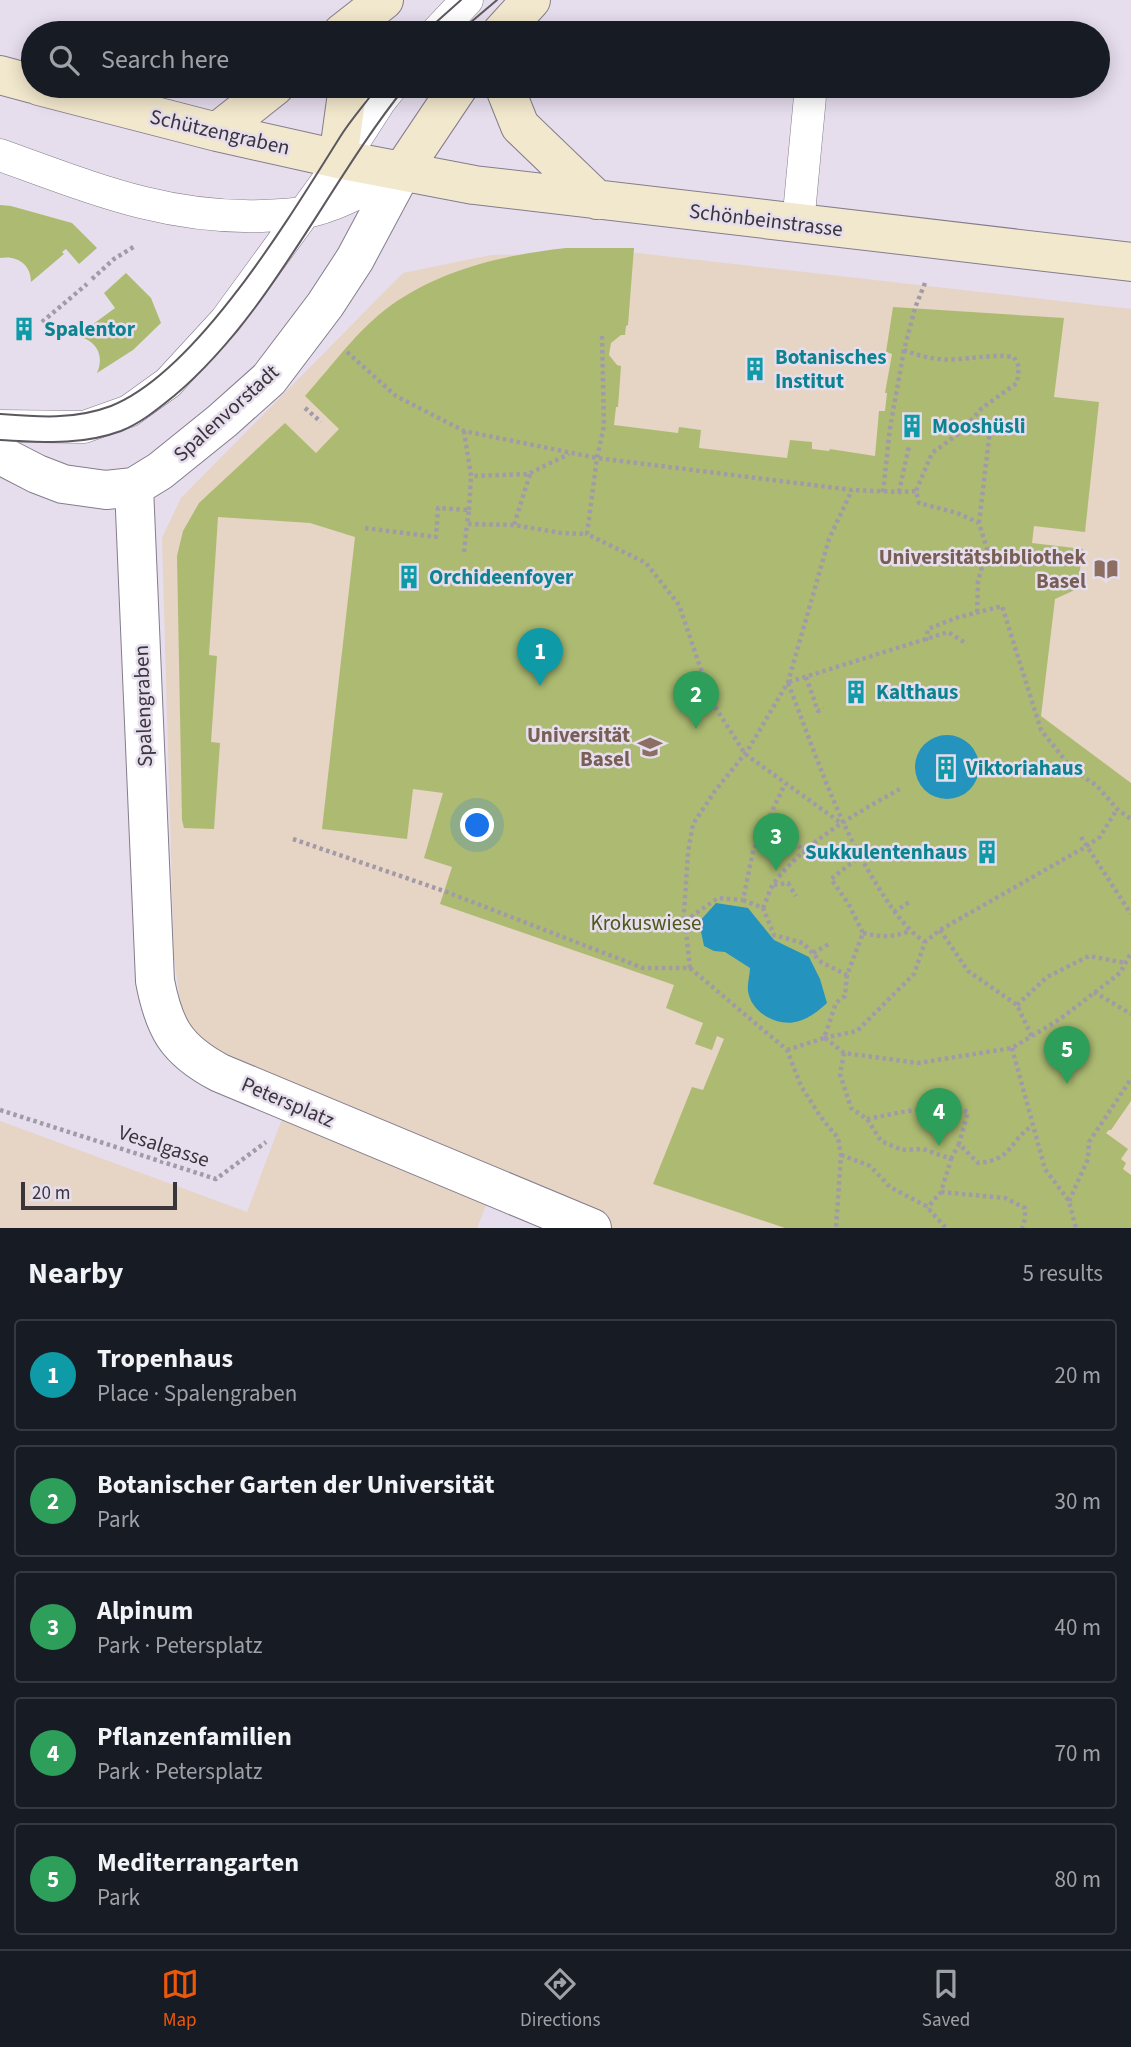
<!DOCTYPE html>
<html lang="en">
<head>
<meta charset="utf-8">
<style>
	:root { --surface:#171b24; --page:#20242c; --text:#f1f3f6; --muted:#9ea1a6; --line:#363941; --accent:#ea580c }
	body { margin:0; font-family:"Source Sans 3",sans-serif; background:var(--page); color:var(--text) }
	.scale { position:absolute; left:21px; bottom:18px; width:156px; box-sizing:border-box; padding-left:7px; border:4px solid #39353b; border-top:0; font-size:19px; line-height:24px; white-space:nowrap; color:#39353b; -webkit-text-stroke:5px #e6dded; paint-order:stroke }
	.you { position:absolute; left:478px; top:826px; width:24px; height:24px; margin:-18px; border:5px solid #fff; border-radius:50%; background:#1a73e8; box-shadow:0 0 0 10px #1a73e833 }
	.badge { display:grid; place-items:center; width:46px; height:46px; border-radius:50%; background:var(--accent); color:#fff; font-size:23px; font-weight:700 }
	.pin { position:absolute; translate:-50% -58px; filter:drop-shadow(0 2px 4px #0008) }
	.pin::after { content:''; position:absolute; top:37px; width:24px; height:21px; background:inherit; clip-path:polygon(0 0,100% 0,50% 100%) }
	.list { margin:0; padding:0; list-style:none }
	h2 { display:flex; justify-content:space-between; align-items:center; height:91px; margin:0; padding:0 28px; font-size:30px }
	h2 small { font-size:23px; font-weight:400; color:var(--muted) }
	.list li { display:grid; grid-template-columns:46px 1fr auto; gap:21px; align-items:center; box-sizing:border-box; height:112px; margin:0 14px 14px; padding:0 14px; border:2px solid var(--line); border-radius:7px }
	.list b { display:block; font-size:26px; white-space:nowrap }
	.list p { margin:0; font-size:23px; white-space:nowrap; color:var(--muted) }
	.list em { font-size:23px; font-style:normal; color:var(--muted) }
	.icon { flex:none; width:38px; height:38px; fill:none; stroke:currentColor; stroke-width:2; stroke-linecap:round; stroke-linejoin:round }
	.map { position:relative; flex:none; width:1131px; height:1228px; overflow:hidden }
	.search { position:absolute; background:var(--surface); box-shadow:0 4px 18px #0003; left:21px; right:21px; top:21px; height:77px; display:flex; align-items:center; gap:18px; box-sizing:border-box; padding:0 24px; border-radius:38px; color:var(--muted); font-size:26px }
	.sheet { height:721px; background:var(--surface) }
	nav { display:flex; justify-content:space-around; align-items:center; box-sizing:border-box; height:98px; border-top:2px solid var(--line); background:var(--surface); font-size:19px; color:var(--muted) }
	nav a { display:grid; justify-items:center; gap:4px }
	nav .on { color:var(--accent) }
	.map>svg:first-child { display:block }
</style>
</head>
<body>
<div class="map">
<svg width="1131" height="1228" viewBox="0 0 1131 1228">
	<rect width="100%" height="100%" fill="#e6dded"/>
	<path fill="#e6d4c4" d="M 637,253 L 1131,309 L 1131,1228 L 611,1228 L 494,1185 L 477,1228 L 0,1228 L 0,1121 L 247,1212 L 293,1090 L 198,1048 L 182,1017 L 174,956 L 162,538 L 181,498 L 403,273 L 491,255 Z"/>
	<path fill="#adbb72" d="M 0,205 L 11,206 L 72,223 L 97,248 L 79,264 L 66,249 L 62,252 L 64,254 L 31,282 C 31,264 17,255 0,258 Z
		M 566,248 L 634,248 L 628,325 L 626,326 L 625,335 L 621,335 L 611,343 L 609,355 L 617,365 L 621,366 L 618,407 L 616,407 L 614,425 L 678,433 L 679,427 L 701,430 L 699,448 L 787,458 L 790,440 L 812,442 L 812,449 L 829,451 L 830,449 L 875,456 L 879,411 L 885,411 L 887,393 L 885,393 L 892,354 L 886,352 L 893,307 L 1064,318 L 1054,397 L 1099,402 L 1085,532 L 1034,526 L 1032,543 L 1083,549 L 1077,589 L 1055,599 L 1041,716 L 1131,783 L 1131,1101 L 1111,1130 L 1109,1130 L 1106,1133 L 1128,1149 L 1121,1159 L 1126,1163 L 1123,1169 L 1131,1175 L 1131,1228 L 785,1228 L 653,1184 L 692,1087 L 703,1090 L 724,1039 L 717,1036 L 712,1050 L 695,1044 L 703,1023 L 666,1008 L 674,985 L 440,904 L 452,867 L 424,858 L 443,793 L 413,789 L 407,839 L 322,829 L 355,537 L 310,523 L 218,517 L 209,655 L 217,656 L 211,742 L 220,743 L 214,829 L 184,828 L 182,820 L 177,556 L 183,531 L 199,503 L 285,423 L 316,453 L 339,429 L 305,396 C 332,366 357,330 390,306 C 441,269 504,255 566,248 Z
		M 126,273 L 151,298 L 161,323 L 133,350 L 97,373 C 105,355 96,340 77,336 L 115,308 L 104,293 Z"/>
	<path fill="#2493bd" d="M915 767a32 32 0 1 1 64 0a32 32 0 1 1-64 0Z
		M 716,903 L 748,908 L 774,940 L 809,957 L 820,979 L 827,1003 C 818,1011 811,1017 799,1021 C 779,1028 751,1013 748,991 C 747,984 750,975 750,968 L 725,952 L 714,951 L 704,946 L 699,922 Z"/>
	<g fill="none" stroke-linecap="round" stroke-linejoin="round">
		<g stroke="#847d8b" stroke-width="33">
			<path id="service" d="M 436,33 L 467,0
				M 0,155 C 90,187 164,219 262,216 C 285,215 308,214 330,205 C 355,196 378,182 402,171
				M 798,224 L 811,86
				M 0,426 L 84,427 L 129,411 L 168,383 L 226,320 L 336,169 L 380,101 L 392,86"/>
		</g>
		<g stroke="#847d8b" stroke-width="40">
			<path id="minor" d="M 0,455 L 37,474 L 63,484 L 106,490 L 134,487 L 160,471 L 222,421 L 269,379 L 325,305 L 355,259 L 402,171
				M 134,487 L 155,981 C 164,1028 176,1050 220,1073 L 592,1228"/>
		</g>
		<g stroke="#847d8b" stroke-width="40">
			<path id="secondary" d="M 342,33 L 384,0
				M 501,33 L 531,0
				M 0,75 L 33,84
				M 39,86 L 217,132 L 338,159 L 474,185 L 1131,262
				M 504,86 L 520,126 L 597,200
				M 217,132 L 275,86
				M 338,159 L 348,86
				M 402,171 L 459,86"/>
		</g>
		<path stroke="#a29ba7" stroke-width="4.5" stroke-dasharray="3.5 3.5" stroke-linecap="butt" d="M 92,279 L 114,259 L 135,246
			M 925,283 L 915,308 L 904,350 C 922,357 939,361 958,359 C 978,358 994,354 1014,357 L 1019,367 L 1017,383 L 982,408 L 961,432 L 932,453 L 916,491 L 919,503 L 957,513 L 979,523 L 987,549 L 978,581 L 977,613
			M 42,322 L 87,284
			M 602,336 L 604,426 L 597,458 L 587,534 L 646,563 L 679,605 L 712,702 L 745,754 L 841,823
			M 347,352 L 396,396 L 464,431 L 597,458 L 852,490 L 899,492 L 916,491
			M 305,408 L 321,422
			M 970,422 L 990,430 L 1015,431
			M 464,431 L 471,476 L 530,474 L 514,525
			M 530,473 L 569,454
			M 883,492 L 890,428 L 904,350
			M 899,492 L 909,446
			M 469,510 L 471,476
			M 979,523 L 990,430
			M 365,528 L 436,537 L 438,508 L 469,510 L 467,524 L 514,525 L 561,533 L 587,534
			M 464,552 L 467,524
			M 926,641 L 928,629 L 956,618 L 1002,606 L 1041,730 L 1072,769 L 1097,786 L 1117,809 L 1131,819
			M 806,677 L 818,711 L 824,709
			M 789,682 L 948,632 L 967,644
			M 788,683 C 815,752 837,822 877,885 C 891,907 903,927 925,942
			M 771,814 L 805,853
			M 1081,837 L 1131,914
			M 293,839 L 444,891 L 643,968 L 690,968 L 684,913 L 688,852 L 693,824 L 715,791 L 748,750 L 788,682 L 829,539 L 852,490
			M 774,885 L 788,883 L 796,896
			M 743,900 L 763,908 L 774,935 L 803,943 L 821,962 L 847,975
			M 763,908 C 767,900 769,890 774,883 C 806,841 855,814 900,789
			M 894,912 L 911,901
			M 685,921 L 718,898 L 743,900 L 753,851 L 785,784
			M 940,930 L 968,971 L 1017,1005 L 1032,1037
			M 863,933 C 880,937 892,938 909,931
			M 813,953 L 829,944
			M 690,968 L 787,1050 L 801,1086 L 820,1116 L 838,1138 L 841,1155 L 836,1228
			M 1094,992 L 1131,1014
			M 1017,1005 L 1047,977 L 1089,956 L 1126,963
			M 824,1038 L 857,1031 L 914,974 L 925,942 L 940,930 L 1087,846 L 1100,837 L 1117,809
			M 825,1038 L 844,1053 L 918,1063 L 1012,1048 L 1060,1019 L 1120,973 L 1131,953
			M 1012,1048 L 1045,1169 L 1069,1201 L 1076,1228
			M 787,1050 L 824,1038 L 836,1003 L 845,996 L 847,975 L 863,933 L 848,903 L 831,879 L 859,857
			M 844,1053 L 840,1074 L 851,1108 L 867,1119 L 881,1141 L 902,1150 L 923,1149 L 951,1159 L 941,1192 L 927,1208
			M 0,1110 L 216,1179 L 266,1142
			M 867,1119 C 895,1114 942,1101 968,1112 L 959,1144
			M 841,1155 L 870,1166 L 890,1187 L 926,1206 L 946,1228
			M 951,1159 L 959,1144 L 978,1163 C 1013,1160 1008,1142 1032,1126
			M 941,1192 L 1005,1198 L 1025,1208 L 1025,1219 L 1022,1228
			M 1069,1201 L 1088,1159 L 1089,1142 L 1131,1079"/>
		<use href="#service" stroke="#fff" stroke-width="32"/>
		<use href="#minor" stroke="#fff" stroke-width="38"/>
		<use href="#secondary" stroke="#f2e8cd" stroke-width="38"/>
		<path stroke="#5d5860" stroke-width="2" d="M 424,33 L 461,0
			M 458,33 L 497,0
			M 0,414 C 38,417 74,420 111,406 C 197,372 291,215 340,137 C 351,119 366,103 378,86
			M 0,440 C 42,442 80,446 121,431 C 141,423 158,409 174,396 C 273,312 326,185 406,86"/>
	</g>
	<defs>
		<g id="building-bare" transform="scale(1.89)"><path d="M-4-6H4V6H1V3H-1V6H-4ZM-2.5-4.3h1.7v1.8h-1.7ZM.8-4.3h1.7v1.8H.8ZM-2.5-1h1.7V.8h-1.7ZM.8-1h1.7V.8H.8Z" fill="#0f9aa8" stroke="#e6dded" stroke-width="2.5" paint-order="stroke"/></g>
		<g id="library-bare" transform="scale(1.89)"><path d="M-6-4Q-3-5.5-.7-3.5V5Q-3 3-6 4ZM6-4Q3-5.5 .7-3.5V5Q3 3 6 4Z" fill="#8d6e63" stroke="#e6dded" stroke-width="2.5" paint-order="stroke"/></g>
		<g id="university-bare" transform="scale(1.89)"><path d="M0-5L7-2L0 1L-7-2ZM-4 1L0 2.5L4 1V4Q0 6-4 4Z" fill="#8d6e63" stroke="#e6dded" stroke-width="2.5" paint-order="stroke"/></g>
	</defs>
	<g fill-rule="evenodd">
		<use href="#building-bare" x="24" y="329"/>
		<use href="#building-bare" x="755" y="369"/>
		<use href="#building-bare" x="912" y="426"/>
		<use href="#library-bare" x="1106" y="569"/>
		<use href="#building-bare" x="409" y="577"/>
		<use href="#building-bare" x="856" y="692"/>
		<use href="#university-bare" x="650" y="747"/>
		<use href="#building-bare" x="946" y="768"/>
		<use href="#building-bare" x="987" y="852"/>
	</g>
	<g text-anchor="middle" stroke-width="5" stroke-linejoin="round" paint-order="stroke">
		<g font-size="21" fill="#39353b" stroke="#e6dded">
			<text transform="translate(220 132) rotate(13)" y="7">Schützengraben</text>
			<text transform="translate(766 220) rotate(7)" y="7">Schönbeinstrasse</text>
			<text transform="translate(226 413) rotate(-42)" y="7">Spalenvorstadt</text>
			<text transform="translate(143 706) rotate(-92)" y="7">Spalengraben</text>
			<text transform="translate(288 1102) rotate(23)" y="7">Petersplatz</text>
			<text transform="translate(164 1146) rotate(18)" y="7">Vesalgasse</text>
		</g>
		<g font-size="21" font-weight="bold" fill="#0d838f" stroke="#e6dded" text-anchor="start">
			<text x="44" y="336">Spalentor</text>
			<text x="775" y="364">Botanisches<tspan x="775" dy="24">Institut</tspan></text>
			<text x="932" y="433">Mooshüsli</text>
			<text x="429" y="584">Orchideenfoyer</text>
			<text x="876" y="699">Kalthaus</text>
			<text x="966" y="775">Viktoriahaus</text>
			<text x="967" y="859" text-anchor="end">Sukkulentenhaus</text>
		</g>
		<g font-size="21" font-weight="bold" fill="#785e54" stroke="#e6dded" text-anchor="end">
			<text x="1086" y="564">Universitätsbibliothek<tspan x="1086" dy="24">Basel</tspan></text>
			<text x="630" y="742">Universität<tspan x="630" dy="24">Basel</tspan></text>
		</g>
		<g font-size="21" fill="#4e5819" stroke="#e6dded">
			<text x="646" y="930">Krokuswiese</text>
		</g>
	</g>
</svg>
<div class="scale">20 m</div>
<div class="you"></div>
<div class="pin badge" style="left:540px;top:686px;background:#0f9aa8">1</div>
<div class="pin badge" style="left:696px;top:729px;background:#2e9e5b">2</div>
<div class="pin badge" style="left:776px;top:871px;background:#2e9e5b">3</div>
<div class="pin badge" style="left:939px;top:1146px;background:#2e9e5b">4</div>
<div class="pin badge" style="left:1067px;top:1084px;background:#2e9e5b">5</div>
<div class="search"><svg class="icon" aria-label="search" viewBox="0 0 24 24"><circle cx="10" cy="10" r="6"/><path d="M15 15l6 6"/></svg>Search here</div>
</div>
<section class="sheet">
<h2>Nearby<small>5 results</small></h2>
<ul class="list">
<li><span class="badge" style="background:#0f9aa8">1</span><div><b>Tropenhaus</b><p>Place · Spalengraben</p></div><em>20 m</em></li>
<li><span class="badge" style="background:#2e9e5b">2</span><div><b>Botanischer Garten der Universität</b><p>Park</p></div><em>30 m</em></li>
<li><span class="badge" style="background:#2e9e5b">3</span><div><b>Alpinum</b><p>Park · Petersplatz</p></div><em>40 m</em></li>
<li><span class="badge" style="background:#2e9e5b">4</span><div><b>Pflanzenfamilien</b><p>Park · Petersplatz</p></div><em>70 m</em></li>
<li><span class="badge" style="background:#2e9e5b">5</span><div><b>Mediterrangarten</b><p>Park</p></div><em>80 m</em></li>
</ul>
</section>
<nav>
<a class="on"><svg class="icon" aria-label="map" viewBox="0 0 24 24"><path d="M3 6l6-2 6 2 6-2v14l-6 2-6-2-6 2zM9 4v14M15 6v14"/></svg>Map</a>
<a><svg class="icon" aria-label="directions" viewBox="0 0 24 24"><path d="M12 3l9 9-9 9-9-9zM9 14v-3h6M13 9l2 2-2 2"/></svg>Directions</a>
<a><svg class="icon" aria-label="saved" viewBox="0 0 24 24"><path d="M7 4h10v16l-5-4-5 4z"/></svg>Saved</a>
</nav>
</body>
</html>
